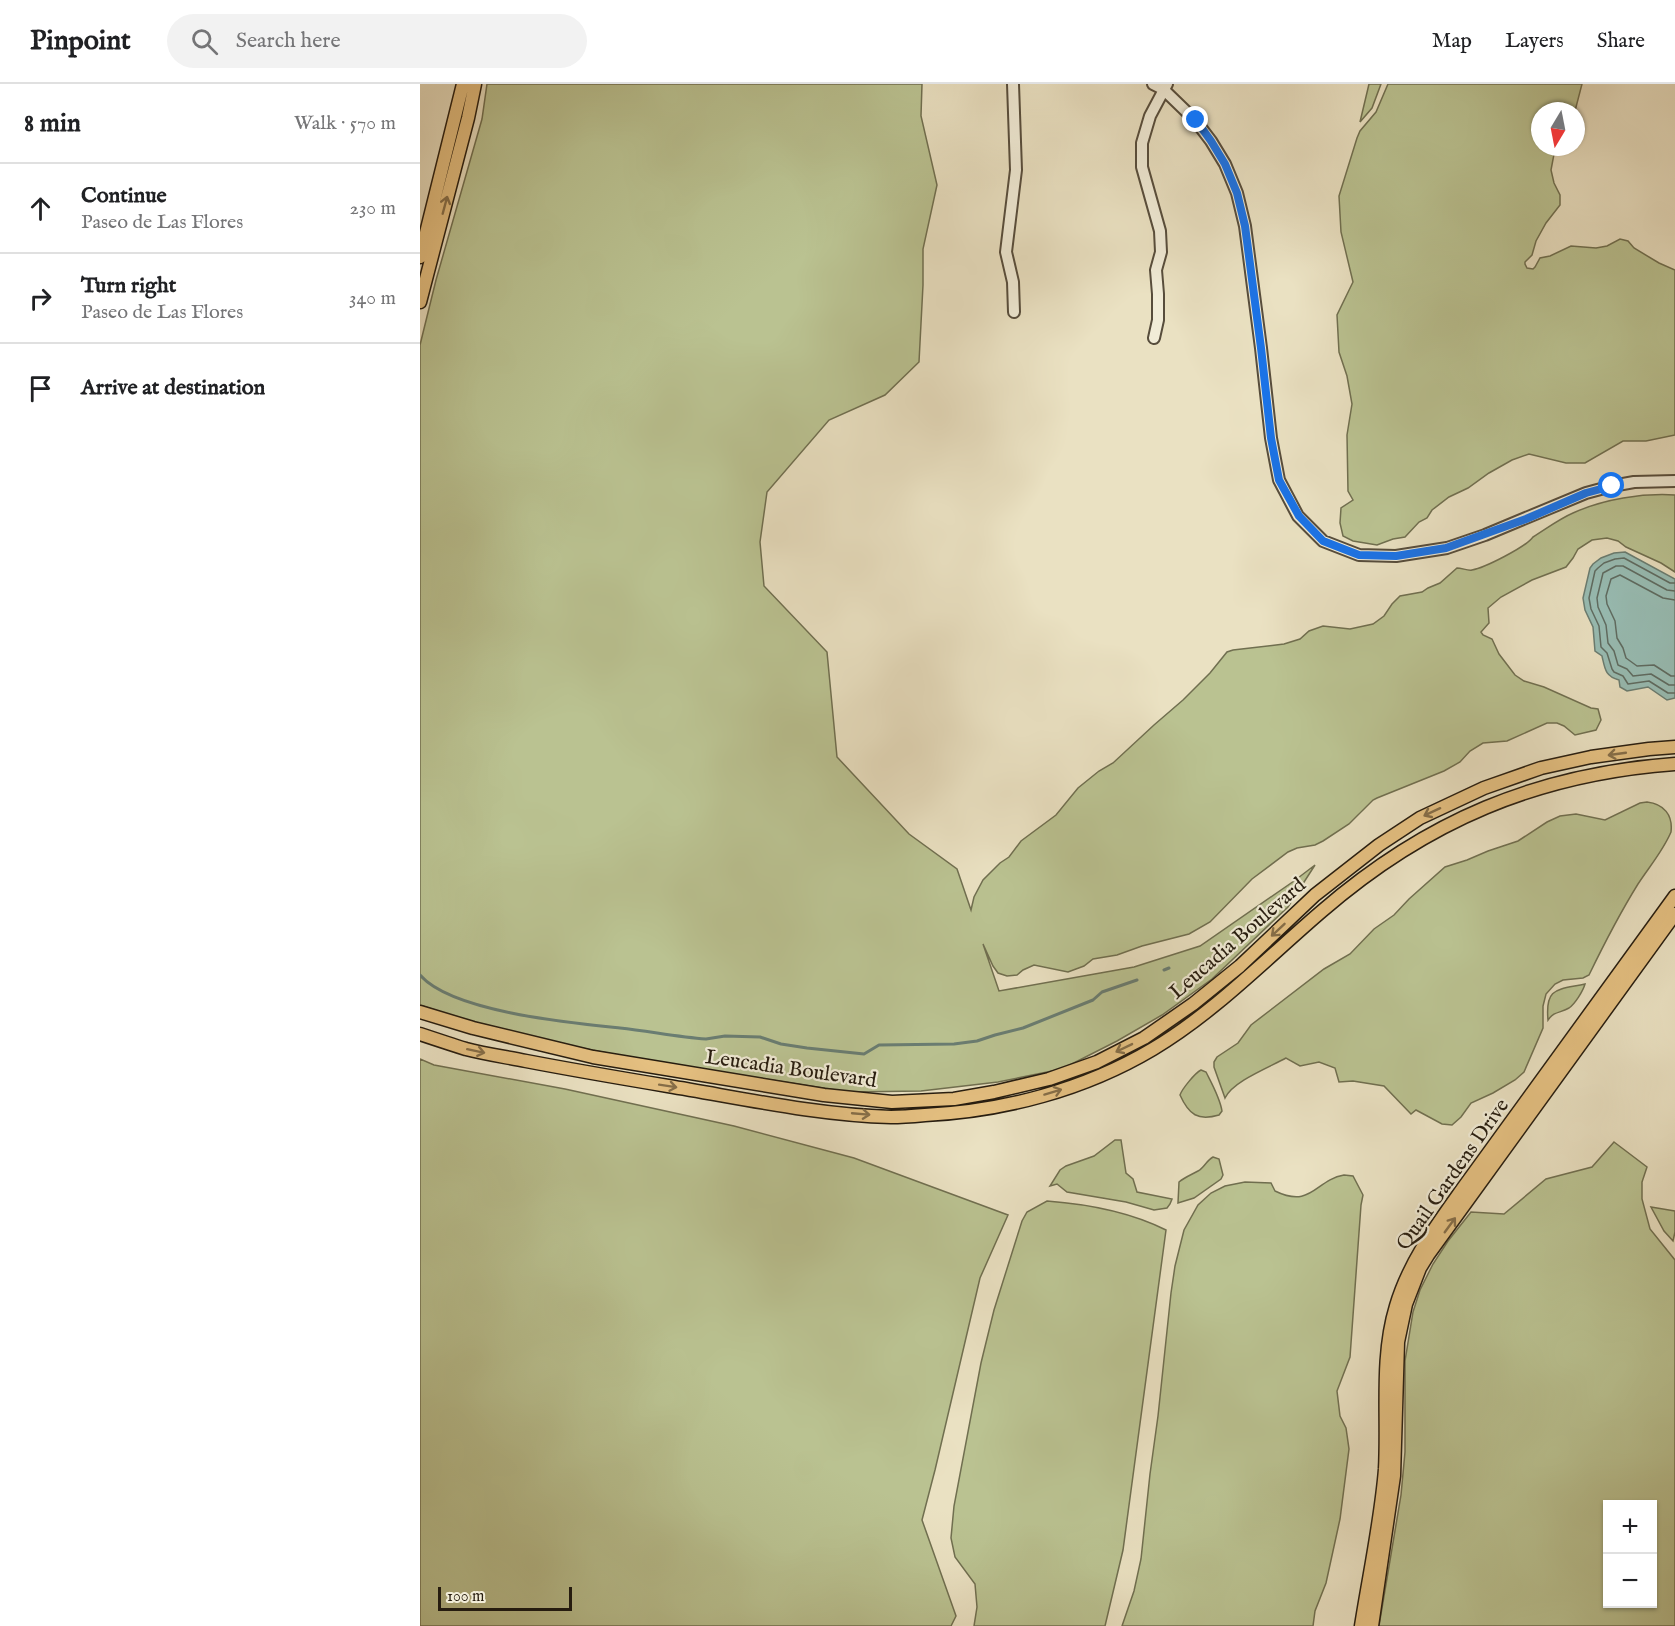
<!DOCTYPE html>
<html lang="en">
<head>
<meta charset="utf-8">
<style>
	:root { --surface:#fff; --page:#f2f2f2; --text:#202124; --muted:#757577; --line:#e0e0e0 }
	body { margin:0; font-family:"IM FELL English",serif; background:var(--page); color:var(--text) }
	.controls { position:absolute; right:18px; bottom:18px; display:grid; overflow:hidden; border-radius:0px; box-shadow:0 2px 4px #0004 }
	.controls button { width:54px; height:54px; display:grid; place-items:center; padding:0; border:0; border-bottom:2px solid var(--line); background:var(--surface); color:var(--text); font:30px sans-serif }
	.compass { position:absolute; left:1111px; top:18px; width:54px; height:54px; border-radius:50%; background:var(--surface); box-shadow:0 2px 4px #0004; rotate:190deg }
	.scale { position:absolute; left:18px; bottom:15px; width:134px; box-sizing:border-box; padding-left:6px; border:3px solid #261c0f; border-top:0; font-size:16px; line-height:21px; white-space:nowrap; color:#261c0f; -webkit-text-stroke:4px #f1ecd7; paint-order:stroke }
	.stop { position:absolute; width:18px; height:18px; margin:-14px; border:4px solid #1a73e8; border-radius:50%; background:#fff }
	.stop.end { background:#1a73e8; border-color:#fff; box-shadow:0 2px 6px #0008 }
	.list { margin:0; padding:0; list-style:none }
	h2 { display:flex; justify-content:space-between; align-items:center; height:78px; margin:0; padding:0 24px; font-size:26px }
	h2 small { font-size:20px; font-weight:400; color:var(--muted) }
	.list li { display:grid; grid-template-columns:39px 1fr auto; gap:18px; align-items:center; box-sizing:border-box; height:90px; padding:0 24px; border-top:2px solid var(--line) }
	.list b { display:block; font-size:22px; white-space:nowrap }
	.list p { margin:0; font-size:20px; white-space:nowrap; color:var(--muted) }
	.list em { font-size:20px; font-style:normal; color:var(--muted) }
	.icon { flex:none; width:33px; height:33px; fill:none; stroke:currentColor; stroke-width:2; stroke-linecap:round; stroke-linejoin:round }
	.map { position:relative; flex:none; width:1255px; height:1542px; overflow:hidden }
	header { display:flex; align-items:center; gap:36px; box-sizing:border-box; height:84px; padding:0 30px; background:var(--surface); border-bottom:2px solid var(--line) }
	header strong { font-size:28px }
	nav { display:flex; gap:33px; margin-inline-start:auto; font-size:21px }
	.search { width:420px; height:54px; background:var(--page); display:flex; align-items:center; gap:15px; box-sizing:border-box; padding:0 21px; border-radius:33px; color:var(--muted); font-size:22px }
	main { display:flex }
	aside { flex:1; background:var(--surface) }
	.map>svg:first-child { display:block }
</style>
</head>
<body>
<header>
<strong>Pinpoint</strong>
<div class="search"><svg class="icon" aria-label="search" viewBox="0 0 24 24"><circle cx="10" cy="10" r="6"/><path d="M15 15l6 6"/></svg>Search here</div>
<nav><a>Map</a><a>Layers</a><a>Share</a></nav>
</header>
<main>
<aside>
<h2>8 min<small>Walk · 570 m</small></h2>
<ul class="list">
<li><svg class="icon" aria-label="ahead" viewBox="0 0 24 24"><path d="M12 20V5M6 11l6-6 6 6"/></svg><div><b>Continue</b><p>Paseo de Las Flores</p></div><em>230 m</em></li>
<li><svg class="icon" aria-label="right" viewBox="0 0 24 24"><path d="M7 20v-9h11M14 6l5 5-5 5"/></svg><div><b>Turn right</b><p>Paseo de Las Flores</p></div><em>340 m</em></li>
<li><svg class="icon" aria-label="arrive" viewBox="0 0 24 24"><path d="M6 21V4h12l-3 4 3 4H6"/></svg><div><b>Arrive at destination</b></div></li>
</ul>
</aside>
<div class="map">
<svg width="1255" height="1542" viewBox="0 0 1255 1542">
	<rect width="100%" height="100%" fill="#eae1c2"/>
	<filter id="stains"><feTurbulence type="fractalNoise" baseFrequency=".00333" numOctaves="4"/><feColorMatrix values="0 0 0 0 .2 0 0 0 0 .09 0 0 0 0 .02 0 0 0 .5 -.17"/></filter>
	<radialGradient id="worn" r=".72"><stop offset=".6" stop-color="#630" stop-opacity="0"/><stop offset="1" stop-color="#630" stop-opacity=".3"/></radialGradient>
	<path fill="#bac291" stroke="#706f50" stroke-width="1.5" fill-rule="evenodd" d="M 67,0 L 502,0 L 501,32 L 517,101 L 503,165 L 503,201 L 499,278 L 465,311 L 409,336 L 347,408 L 340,458 L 344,502 L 407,568 L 417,673 L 489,750 L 537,785 L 551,826 L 554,813 L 563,796 L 580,779 L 589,773 L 601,757 L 636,731 L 658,704 L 679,687 L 693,679 L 734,641 L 763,616 L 790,589 L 807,568 L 813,566 L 864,560 L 880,555 L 889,547 L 903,542 L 930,545 L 953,540 L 964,532 L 972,520 L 980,512 L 1002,508 L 1008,504 L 1020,499 L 1037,484 C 1042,484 1048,487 1052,486 C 1064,484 1106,463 1113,453 C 1126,445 1139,435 1153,429 C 1184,415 1222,409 1255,411 L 1255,488 L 1241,479 L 1206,463 L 1198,457 L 1187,454 L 1172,456 L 1158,465 L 1153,474 L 1146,483 L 1112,496 L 1081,513 L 1068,524 L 1069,539 L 1061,548 L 1063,551 L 1072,555 L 1079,570 L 1095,591 L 1104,597 L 1124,603 L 1171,624 L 1178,625 L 1181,636 L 1176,646 L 1155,651 L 1144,642 L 1137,639 L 1127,639 L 1087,657 L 1063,659 L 1050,667 L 1040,678 L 1024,687 L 957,714 L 953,716 L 929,740 L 903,757 L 895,761 L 877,764 L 868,768 L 832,795 L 790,838 L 769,850 L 722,862 L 697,871 L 673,875 L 664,882 L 648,888 L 614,881 L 603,886 L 597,891 L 587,892 L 578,889 L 573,882 L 563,860 L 579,907 L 714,883 L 780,862 L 874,797 L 895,781 L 868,823 L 792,895 L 742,931 L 697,957 L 642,985 L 578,998 L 501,1007 L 429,1008 L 229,977 L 115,955 L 59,941 L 0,921 L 0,261 L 16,196 L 62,35 Z
		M 949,0 L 961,0 L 952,24 L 940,38 Z
		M 968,0 L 1162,0 L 1155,27 L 1120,27 L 1120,63 L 1138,63 L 1134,70 L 1131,86 L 1134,99 L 1140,111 L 1140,121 L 1126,139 L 1116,157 L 1112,171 L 1105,178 L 1105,180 L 1107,184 L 1113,185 L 1115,183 L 1120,174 L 1130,172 L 1151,162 L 1176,164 L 1187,162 L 1200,155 L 1208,157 L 1214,164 L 1239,179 L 1255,186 L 1255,351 L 1226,357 L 1203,357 L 1165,379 L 1146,379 L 1109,370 L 1092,376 L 1069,389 L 1048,404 L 1029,413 L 1012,426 L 1007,434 L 999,438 L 985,453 L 973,455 L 957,461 L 933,457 L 923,452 L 920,439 L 921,424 L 933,416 L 928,407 L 927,351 L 932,320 L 927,292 L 919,268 L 917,231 L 933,198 L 921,148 L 919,112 L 937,54 L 940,47 L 956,28 Z
		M 1227,718 C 1244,720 1253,731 1251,748 C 1243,767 1229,783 1218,800 C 1200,829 1184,860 1169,891 L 1163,894 L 1143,896 L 1135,900 L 1126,910 L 1123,922 L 1123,944 L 1104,988 L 1095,996 L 1073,1009 L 1051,1019 L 1041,1033 L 1032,1041 L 1022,1040 L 996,1026 L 991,1030 L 964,1002 L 933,997 L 919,998 L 915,984 L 899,978 L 880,982 L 866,974 C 850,983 813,997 805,1014 L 794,983 L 794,978 L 797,973 L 818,959 L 831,941 L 904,885 L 930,870 L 954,845 L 974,831 L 989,815 L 1025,783 L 1047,776 L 1068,767 L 1098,757 L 1127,738 L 1140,732 L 1156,730 L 1185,736 L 1220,719 Z
		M 1165,900 C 1163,907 1155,920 1149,924 C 1141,929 1134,927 1128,936 C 1125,903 1137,906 1165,900 Z
		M 0,975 L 14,981 L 145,1005 L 314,1042 L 434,1074 L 588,1131 L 560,1194 L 515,1386 L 502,1436 L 536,1532 L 531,1542 L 0,1542 Z
		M 781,986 L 786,988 C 792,1000 800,1014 802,1027 L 799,1031 C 778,1037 769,1031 760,1011 C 762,1005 775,989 781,986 Z
		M 695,1056 L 701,1056 L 706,1089 L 713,1095 L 717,1108 L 752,1115 L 750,1120 L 747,1124 L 734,1126 L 706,1118 L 647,1108 L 637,1100 L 630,1102 L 640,1086 L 646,1082 L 674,1072 Z
		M 1194,1058 L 1227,1083 L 1222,1098 L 1222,1115 L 1230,1145 L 1255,1176 L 1255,1542 L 959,1542 L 981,1411 L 985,1368 L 985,1277 L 993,1228 L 1000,1206 L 1013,1180 L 1028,1157 L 1051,1128 L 1084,1130 L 1126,1095 L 1172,1083 ZM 1188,1420 L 1232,1420 L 1232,1520 L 1188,1520 Z
		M 793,1073 L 799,1075 L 803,1091 L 801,1095 L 774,1114 L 758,1119 L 759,1098 C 765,1093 771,1091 778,1087 C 784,1084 786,1077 793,1073 Z
		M 924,1091 L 933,1092 L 943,1111 L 941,1121 L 930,1273 L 917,1307 L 920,1332 L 926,1344 L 929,1365 L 920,1435 L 906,1499 L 895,1527 L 893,1542 L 702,1542 L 714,1507 L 721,1475 L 730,1390 L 738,1332 L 751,1209 L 755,1182 L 764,1146 L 778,1121 L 791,1109 L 805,1102 L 825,1098 L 851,1099 L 855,1107 C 892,1125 895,1096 924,1091 Z
		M 627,1117 C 667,1120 710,1128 746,1146 L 703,1466 L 685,1542 L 554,1542 L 557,1523 L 555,1500 L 535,1473 L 531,1454 L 534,1422 L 561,1279 L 574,1226 L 602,1137 L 607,1128 Z
		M 1231,1123 L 1255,1127 L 1255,1148 L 1253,1157 L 1244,1147 Z"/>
	<path fill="#98bdb4" stroke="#6a7d72" stroke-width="1.5" d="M 1205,468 L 1255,495 L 1255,614 L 1247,616 L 1228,603 L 1207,607 L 1200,603 L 1199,596 C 1185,592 1185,585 1182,572 L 1175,567 L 1173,543 L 1165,526 L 1163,514 L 1170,484 L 1173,480 L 1181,474 L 1194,469 Z"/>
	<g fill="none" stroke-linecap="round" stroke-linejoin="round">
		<path stroke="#5f6c62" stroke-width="1.5" d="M 1255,499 L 1250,499 L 1204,474 L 1195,475 L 1184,479 L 1178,484 L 1175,487 L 1169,514 L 1171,525 L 1179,542 L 1181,563 L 1187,569 L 1192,585 L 1194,588 L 1203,592 L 1208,600 L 1229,597 L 1248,609 L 1255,609
			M 1255,507 L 1247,506 L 1203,482 L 1196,482 L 1183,489 L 1177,514 L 1178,523 L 1186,541 L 1188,559 L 1194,567 L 1198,581 L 1207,585 L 1213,592 L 1231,590 L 1249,601 L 1255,601
			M 1255,516 L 1243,514 L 1200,491 L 1191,495 L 1186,512 L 1187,520 L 1195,537 L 1197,554 L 1203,564 L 1206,574 L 1217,582 L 1234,581 L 1251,592 L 1255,592"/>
		<path stroke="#6a7d72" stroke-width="3" d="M 744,886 L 749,884
			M 0,891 C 32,928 151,939 200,944 C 229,947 257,953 286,955 L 305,952 L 340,953 L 361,960 L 387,964 L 444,970 L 459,961 L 534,960 L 557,957 L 575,951 L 603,944 L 673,916 L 682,908 L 717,896"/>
		<g stroke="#574d3c" stroke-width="14">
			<path id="minor" d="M 593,0 L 596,86 L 586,168 L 593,198 L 594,228
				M 733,0 L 743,5 L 775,36 L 791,57 L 805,80 L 817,109 L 825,142 L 841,264 L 851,354 L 859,396 L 878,432 L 903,457 L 939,471 L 976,472 L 1027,464 L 1065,451 L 1166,409 L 1192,402 L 1214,398 L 1255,397
				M 734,254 L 738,236 L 738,210 L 736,186 L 741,168 L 740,147 L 722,83 L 722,59 L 730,32 L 747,0"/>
		</g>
		<g stroke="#261c0f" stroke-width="15">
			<path id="major" d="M 0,173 L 43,0
				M 0,218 L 48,34 L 55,0
				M 0,928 L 53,944 L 173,973 L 404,1011 L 472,1018 L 534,1015 L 574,1008 L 629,995 L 677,978 L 724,954 L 773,920 L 820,882 L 895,811 L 959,761 L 1000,734 L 1064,704 L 1121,684 L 1171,673 L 1229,665 L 1255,663
				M 0,950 C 15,955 30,960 46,965 C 65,970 86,973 106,977 C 153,986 200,994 248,1002 C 321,1014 396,1031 471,1033 C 482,1033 494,1032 505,1031 C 584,1027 664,1006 733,965 C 795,928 847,874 902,827 C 1006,737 1117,690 1255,680
				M 941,1542 C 949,1491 961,1436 965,1385 C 968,1331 960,1274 976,1222 C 989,1178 1016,1142 1043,1104 L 1255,812
				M 952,1542 L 974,1392 L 978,1258 L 986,1220 L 1000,1184 L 1008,1171 L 1255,830"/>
		</g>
		<use href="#minor" stroke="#f1ecd7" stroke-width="10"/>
		<use href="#major" stroke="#e5c081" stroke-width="12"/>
	</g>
	<defs><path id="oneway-shaft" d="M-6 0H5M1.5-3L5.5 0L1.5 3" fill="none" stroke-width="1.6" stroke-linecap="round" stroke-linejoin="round" transform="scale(1.5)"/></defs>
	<g stroke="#866e48">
		<use href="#oneway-shaft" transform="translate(25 121) rotate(-75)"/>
		<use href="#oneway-shaft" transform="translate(1197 670) rotate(172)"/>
		<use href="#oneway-shaft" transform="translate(1012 728) rotate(155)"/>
		<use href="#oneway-shaft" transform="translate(858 846) rotate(137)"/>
		<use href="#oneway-shaft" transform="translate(704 964) rotate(154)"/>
		<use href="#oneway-shaft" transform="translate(56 967) rotate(12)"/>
		<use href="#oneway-shaft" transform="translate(248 1002) rotate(9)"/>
		<use href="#oneway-shaft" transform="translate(633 1008) rotate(-17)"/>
		<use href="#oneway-shaft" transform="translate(441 1030) rotate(5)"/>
		<use href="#oneway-shaft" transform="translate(1030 1141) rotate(-54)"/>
	</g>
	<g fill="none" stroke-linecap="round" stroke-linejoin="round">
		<path stroke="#1a73e8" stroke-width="8" d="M 776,36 L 791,57 L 805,80 L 817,109 L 825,142 L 841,264 L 851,354 L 859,396 L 879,432 L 903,457 L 939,471 L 976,472 L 1026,464 L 1106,435 L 1166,409 L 1192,402"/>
	</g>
	<g text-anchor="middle" stroke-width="4.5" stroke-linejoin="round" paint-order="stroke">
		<g font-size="21" fill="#261c0f" stroke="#f1ecd7">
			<text transform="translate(817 854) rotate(-41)" y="7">Leucadia Boulevard</text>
			<text transform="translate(371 984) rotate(8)" y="7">Leucadia Boulevard</text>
			<text transform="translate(1032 1090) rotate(-55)" y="7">Quail Gardens Drive</text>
		</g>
	</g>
	<rect width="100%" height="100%" filter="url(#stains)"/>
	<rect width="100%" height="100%" fill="url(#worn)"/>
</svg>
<div class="controls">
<button>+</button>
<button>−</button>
</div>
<svg class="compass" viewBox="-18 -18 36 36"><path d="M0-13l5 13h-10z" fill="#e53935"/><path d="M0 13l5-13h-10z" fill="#757577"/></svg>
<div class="scale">100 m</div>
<div class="stop" style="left:1192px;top:402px"></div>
<div class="stop end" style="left:776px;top:36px"></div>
</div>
</main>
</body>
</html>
